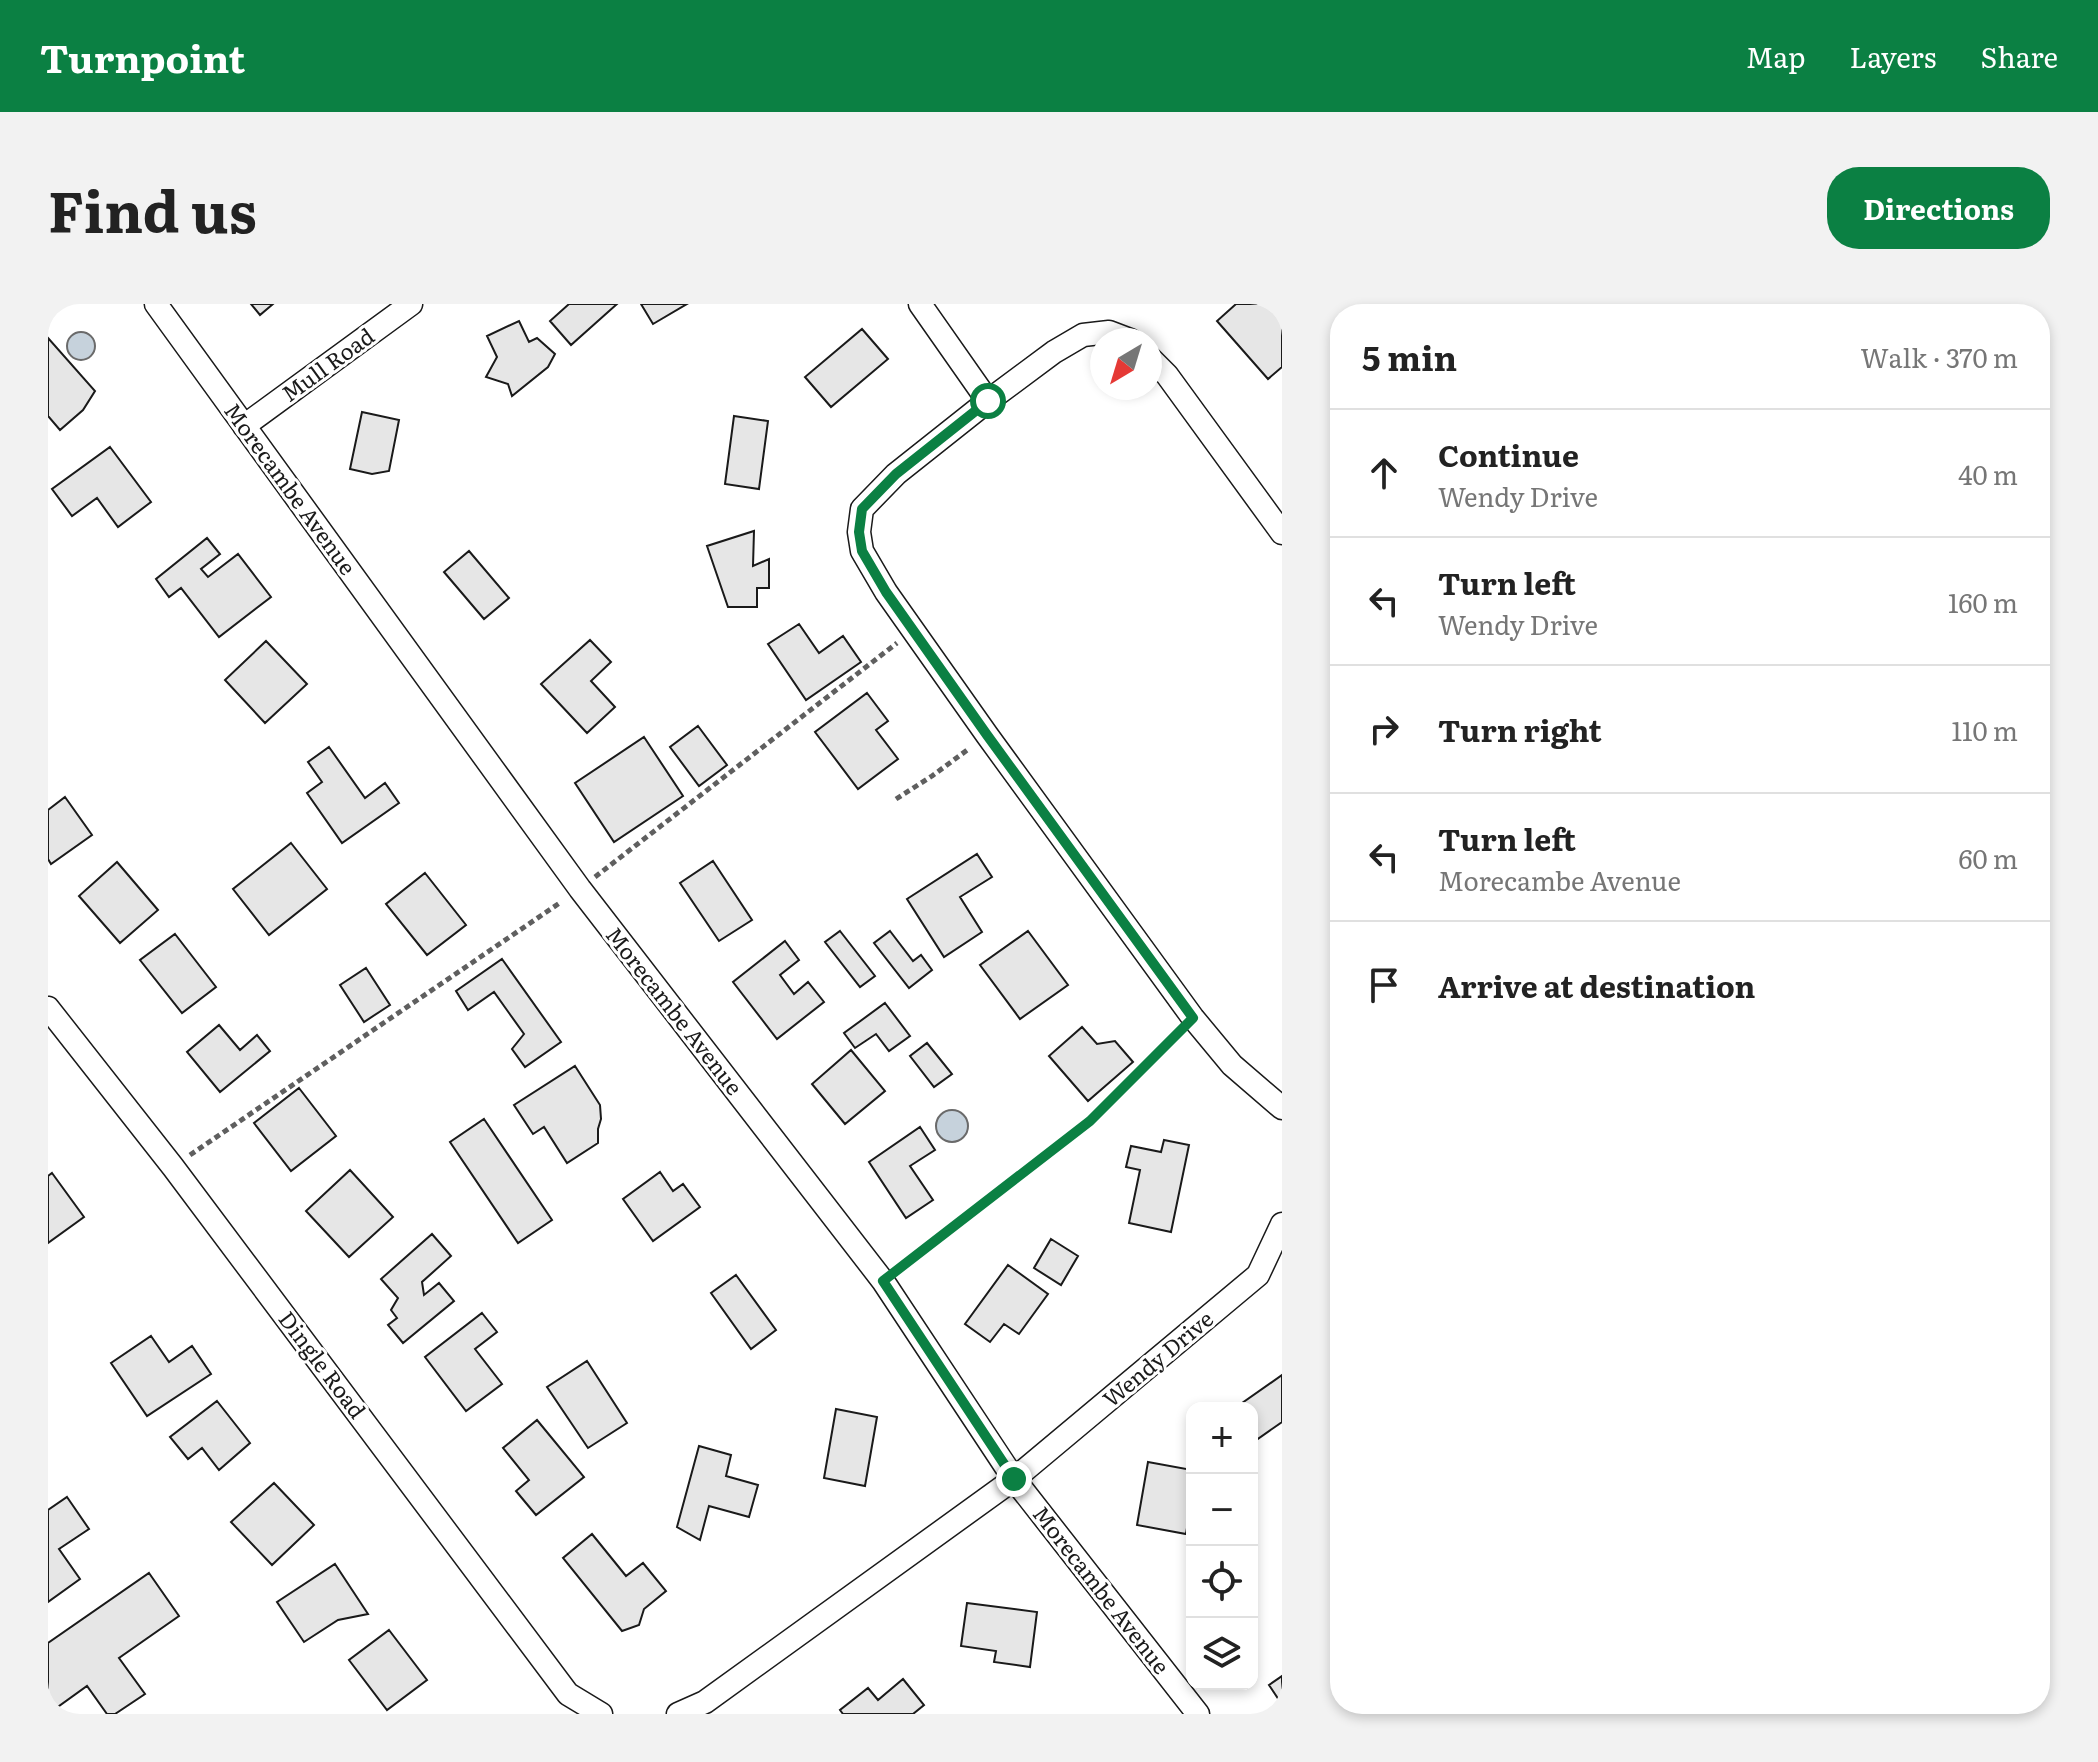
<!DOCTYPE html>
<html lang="en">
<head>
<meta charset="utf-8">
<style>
	:root { --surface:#fff; --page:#f2f2f2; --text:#222; --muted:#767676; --line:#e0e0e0; --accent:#0b8043 }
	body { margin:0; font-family:Literata,serif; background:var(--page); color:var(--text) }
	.controls { position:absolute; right:24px; bottom:24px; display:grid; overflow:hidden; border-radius:16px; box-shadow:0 4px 12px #0003 }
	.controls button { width:72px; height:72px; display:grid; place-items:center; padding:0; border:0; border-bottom:2px solid var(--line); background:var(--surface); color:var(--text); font:40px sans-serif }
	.compass { position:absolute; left:1042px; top:24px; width:72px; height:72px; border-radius:50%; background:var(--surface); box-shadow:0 4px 12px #0003; rotate:218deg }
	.stop { position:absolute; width:24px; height:24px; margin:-18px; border:6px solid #0b8043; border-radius:50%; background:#fff }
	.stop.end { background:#0b8043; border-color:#fff; box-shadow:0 2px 8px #0008 }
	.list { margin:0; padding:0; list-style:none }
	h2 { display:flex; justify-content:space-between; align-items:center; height:104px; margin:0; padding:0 32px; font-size:34px }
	h2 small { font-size:26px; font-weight:400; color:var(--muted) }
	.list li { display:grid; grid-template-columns:52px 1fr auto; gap:24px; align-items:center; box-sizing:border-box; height:128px; padding:0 32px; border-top:2px solid var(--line) }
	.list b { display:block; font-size:30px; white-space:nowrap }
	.list p { margin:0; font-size:26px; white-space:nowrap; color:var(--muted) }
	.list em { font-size:26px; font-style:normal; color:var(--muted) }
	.icon { flex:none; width:44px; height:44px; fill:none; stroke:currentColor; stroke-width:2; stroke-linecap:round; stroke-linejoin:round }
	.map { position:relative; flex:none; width:1234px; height:1410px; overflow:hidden; border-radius:32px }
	header { display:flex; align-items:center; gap:48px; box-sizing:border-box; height:112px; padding:0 40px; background:var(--accent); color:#fff }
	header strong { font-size:38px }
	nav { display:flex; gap:44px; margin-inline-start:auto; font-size:28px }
	.intro { display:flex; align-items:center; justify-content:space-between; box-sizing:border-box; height:192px; padding:0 48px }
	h1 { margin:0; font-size:56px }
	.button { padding:20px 36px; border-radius:32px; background:var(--accent); color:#fff; font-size:28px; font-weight:700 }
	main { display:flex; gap:48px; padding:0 48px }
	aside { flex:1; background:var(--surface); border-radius:32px; box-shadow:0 4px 12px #0003 }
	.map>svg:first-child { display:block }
</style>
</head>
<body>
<header>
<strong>Turnpoint</strong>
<nav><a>Map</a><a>Layers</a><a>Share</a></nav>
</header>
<div class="intro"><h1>Find us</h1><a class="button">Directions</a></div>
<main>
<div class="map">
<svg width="1234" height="1410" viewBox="0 0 1234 1410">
	<rect width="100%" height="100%" fill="#fff"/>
	<path fill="#c6d2dc" stroke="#6a6a6a" stroke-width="2" d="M19 42a14 14 0 1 1 28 0a14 14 0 1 1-28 0Z
		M888 822a16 16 0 1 1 32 0a16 16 0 1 1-32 0Z"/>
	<path fill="#e6e6e6" stroke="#1a1a1a" stroke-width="2" d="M 203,0 L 225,0 L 212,11 Z
		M 521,0 L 569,0 L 523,41 L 502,17 Z
		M 593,0 L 639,0 L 605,20 Z
		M 1188,0 L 1225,0 L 1234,10 L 1234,63 L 1220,75 L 1169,17 Z
		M 471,17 L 481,38 L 489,34 L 507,50 L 500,63 L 464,92 L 460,80 L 438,73 L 449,53 L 439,32 Z
		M 814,25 L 840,55 L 783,103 L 757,73 Z
		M 0,34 L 47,87 L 35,106 L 12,126 L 0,112 Z
		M 314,108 L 351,116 L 341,167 L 324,170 L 302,165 Z
		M 686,112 L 720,117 L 711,185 L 677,180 Z
		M 62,143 L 103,198 L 70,223 L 49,194 L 24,212 L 4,185 Z
		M 706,227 L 705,262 L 721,255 L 721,284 L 709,284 L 709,303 L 680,303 L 659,242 Z
		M 159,234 L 172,250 L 153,265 L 160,273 L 190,250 L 223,293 L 171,333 L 133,284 L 121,293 L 108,275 Z
		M 421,247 L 461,294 L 436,315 L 396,268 Z
		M 751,320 L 771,349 L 795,332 L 813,358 L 758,396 L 720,340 Z
		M 542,336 L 563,358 L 543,377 L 567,403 L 539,429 L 493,380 Z
		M 218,337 L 259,380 L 217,419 L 177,376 Z
		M 819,389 L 840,417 L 828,426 L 850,455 L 810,485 L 767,428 Z
		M 650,422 L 679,461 L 651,482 L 622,443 Z
		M 596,433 L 635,492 L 566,538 L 527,479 Z
		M 281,443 L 317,494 L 337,479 L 351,499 L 294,539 L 259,489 L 274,478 L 260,458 Z
		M 17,493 L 44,531 L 3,560 L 0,555 L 0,506 Z
		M 243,539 L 279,585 L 221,631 L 185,585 Z
		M 929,550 L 944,573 L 912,593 L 934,628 L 896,653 L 859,595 Z
		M 665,557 L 704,616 L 671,637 L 632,579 Z
		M 69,558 L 110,606 L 72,639 L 31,592 Z
		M 377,569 L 418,621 L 379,651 L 338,600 Z
		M 792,627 L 827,672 L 812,683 L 777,638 Z
		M 842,627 L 865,657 L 873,651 L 884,666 L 861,684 L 826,639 Z
		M 980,627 L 1020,681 L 972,715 L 932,661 Z
		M 127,630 L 168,683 L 134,709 L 92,656 Z
		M 737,637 L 751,656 L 732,671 L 746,690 L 760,678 L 776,698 L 729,735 L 685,678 Z
		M 454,655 L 513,738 L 477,763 L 464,745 L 476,730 L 446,688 L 420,706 L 408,687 Z
		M 318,664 L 342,701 L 316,718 L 292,681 Z
		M 837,699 L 862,732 L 841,747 L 828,730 L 807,744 L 796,729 Z
		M 171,721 L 192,746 L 209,731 L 222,747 L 172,788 L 139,748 Z
		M 1034,723 L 1049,740 L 1067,737 L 1085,758 L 1040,797 L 1001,752 Z
		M 879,739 L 904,770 L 886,783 L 862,752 Z
		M 803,746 L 837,787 L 797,820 L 764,780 Z
		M 527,762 L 552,801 L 553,815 L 550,825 L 550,839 L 519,859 L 496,823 L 485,830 L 466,801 Z
		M 251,784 L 288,832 L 243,867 L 206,819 Z
		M 436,815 L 504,916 L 470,939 L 402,838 Z
		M 872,823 L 887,846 L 862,862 L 885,896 L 858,914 L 821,858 Z
		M 1116,836 L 1141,841 L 1123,928 L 1081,919 L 1092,866 L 1078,863 L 1083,842 L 1113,848 Z
		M 302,866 L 345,913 L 301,953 L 258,907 Z
		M 612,868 L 625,887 L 635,880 L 652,903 L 605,937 L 575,895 Z
		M 4,869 L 36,913 L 0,939 L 0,872 Z
		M 384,930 L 403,952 L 374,978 L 376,991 L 391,979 L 406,997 L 355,1039 L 340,1021 L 349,1014 L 343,1006 L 350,994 L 333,975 Z
		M 1003,935 L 1030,952 L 1013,981 L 986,964 Z
		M 960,961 L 1000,990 L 971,1030 L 956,1020 L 942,1038 L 917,1020 Z
		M 688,971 L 728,1026 L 703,1045 L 663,989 Z
		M 434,1009 L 449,1028 L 427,1045 L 454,1080 L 418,1107 L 377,1053 Z
		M 103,1032 L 121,1058 L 144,1042 L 163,1070 L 99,1112 L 63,1059 Z
		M 539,1057 L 579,1119 L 540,1144 L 499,1083 Z
		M 1234,1071 L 1234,1118 L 1204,1139 L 1204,1104 L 1187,1104 Z
		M 169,1097 L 202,1139 L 171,1166 L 154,1144 L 140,1155 L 122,1133 Z
		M 788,1105 L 829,1113 L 817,1182 L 776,1174 Z
		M 489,1116 L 536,1173 L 488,1211 L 468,1187 L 481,1176 L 455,1144 Z
		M 651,1142 L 683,1151 L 678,1172 L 710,1181 L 701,1213 L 661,1202 L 652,1236 L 629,1223 Z
		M 1100,1158 L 1144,1166 L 1144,1194 L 1138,1230 L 1089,1221 Z
		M 226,1179 L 266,1221 L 224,1261 L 183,1218 Z
		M 19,1193 L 41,1225 L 11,1245 L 32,1275 L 0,1298 L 0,1206 Z
		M 544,1230 L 578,1272 L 595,1259 L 618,1287 L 596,1305 L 591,1321 L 574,1327 L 515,1254 Z
		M 287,1260 L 320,1310 L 290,1316 L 256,1338 L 229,1298 Z
		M 101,1269 L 131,1312 L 71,1354 L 97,1390 L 67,1410 L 59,1410 L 39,1382 L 0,1410 L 0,1339 Z
		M 919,1299 L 989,1308 L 982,1363 L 946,1358 L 948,1347 L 913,1342 Z
		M 341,1326 L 379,1376 L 339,1406 L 301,1356 Z
		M 1234,1372 L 1234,1394 L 1231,1396 L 1221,1381 Z
		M 855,1375 L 876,1401 L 865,1410 L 795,1410 L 792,1406 L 820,1384 L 830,1396 Z"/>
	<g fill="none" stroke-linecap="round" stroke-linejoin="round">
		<g stroke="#1a1a1a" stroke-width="25">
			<path id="minor" d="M 108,0 L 532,585 L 835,977 L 966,1175 L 1150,1410
				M 872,0 L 940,97
				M 1082,36 L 1061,28 L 1035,31 L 1006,48 L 940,97 L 848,170 L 814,205 L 811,228 L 814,247 L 838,288 L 939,431 L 1145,714 L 1184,761 L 1234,804
				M 1102,54 L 1119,71 L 1234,229
				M 196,122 L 363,0
				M 0,704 L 125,863 L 520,1390 L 553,1410
				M 630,1410 L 657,1398 L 966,1175 L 1210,971 L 1234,920"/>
		</g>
		<path stroke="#5f5f5f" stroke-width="5" stroke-dasharray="6 4" stroke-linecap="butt" d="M 848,495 L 884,472 L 922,444
			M 547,573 L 849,339
			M 142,851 L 513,598
			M 851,964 L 1042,817 L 1131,729"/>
		<use href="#minor" stroke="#fff" stroke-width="22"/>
	</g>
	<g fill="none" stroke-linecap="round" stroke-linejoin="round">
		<path stroke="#0b8043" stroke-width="10" d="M 940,97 L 848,170 L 814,205 L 811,228 L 814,247 L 838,288 L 939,431 L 1145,714 L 1042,817 L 835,977 L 966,1175"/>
	</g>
	<g text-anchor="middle" stroke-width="6" stroke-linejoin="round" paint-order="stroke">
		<g font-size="22" fill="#1a1a1a" stroke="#fff">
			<text transform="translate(280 61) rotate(-36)" y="8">Mull Road</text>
			<text transform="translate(242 185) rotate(54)" y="8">Morecambe Avenue</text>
			<text transform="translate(626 707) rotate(52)" y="8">Morecambe Avenue</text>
			<text transform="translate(1110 1055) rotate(-40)" y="8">Wendy Drive</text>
			<text transform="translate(274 1061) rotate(53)" y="8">Dingle Road</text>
			<text transform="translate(1053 1286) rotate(52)" y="8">Morecambe Avenue</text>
		</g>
	</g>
</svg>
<div class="controls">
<button>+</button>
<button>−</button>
<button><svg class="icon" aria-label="locate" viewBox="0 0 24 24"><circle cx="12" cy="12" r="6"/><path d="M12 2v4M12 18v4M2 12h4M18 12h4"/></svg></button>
<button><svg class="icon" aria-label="layers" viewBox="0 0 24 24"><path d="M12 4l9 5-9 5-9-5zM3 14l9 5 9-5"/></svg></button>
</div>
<svg class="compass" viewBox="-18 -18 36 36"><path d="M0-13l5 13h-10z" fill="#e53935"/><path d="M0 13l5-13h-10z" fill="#767676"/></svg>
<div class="stop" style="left:940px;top:97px"></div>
<div class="stop end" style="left:966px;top:1175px"></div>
</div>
<aside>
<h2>5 min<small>Walk · 370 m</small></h2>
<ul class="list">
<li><svg class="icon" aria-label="ahead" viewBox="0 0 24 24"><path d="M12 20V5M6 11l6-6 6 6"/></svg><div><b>Continue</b><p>Wendy Drive</p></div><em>40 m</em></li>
<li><svg class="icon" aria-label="left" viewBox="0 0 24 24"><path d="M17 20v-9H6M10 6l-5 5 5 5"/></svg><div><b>Turn left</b><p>Wendy Drive</p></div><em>160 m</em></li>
<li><svg class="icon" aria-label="right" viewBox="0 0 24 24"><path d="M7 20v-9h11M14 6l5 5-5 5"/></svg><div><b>Turn right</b></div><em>110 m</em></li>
<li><svg class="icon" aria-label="left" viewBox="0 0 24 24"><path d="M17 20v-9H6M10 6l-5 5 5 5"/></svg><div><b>Turn left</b><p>Morecambe Avenue</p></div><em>60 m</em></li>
<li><svg class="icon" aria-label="arrive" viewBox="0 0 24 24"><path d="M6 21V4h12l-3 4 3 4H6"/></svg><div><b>Arrive at destination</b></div></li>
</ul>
</aside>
</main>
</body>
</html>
